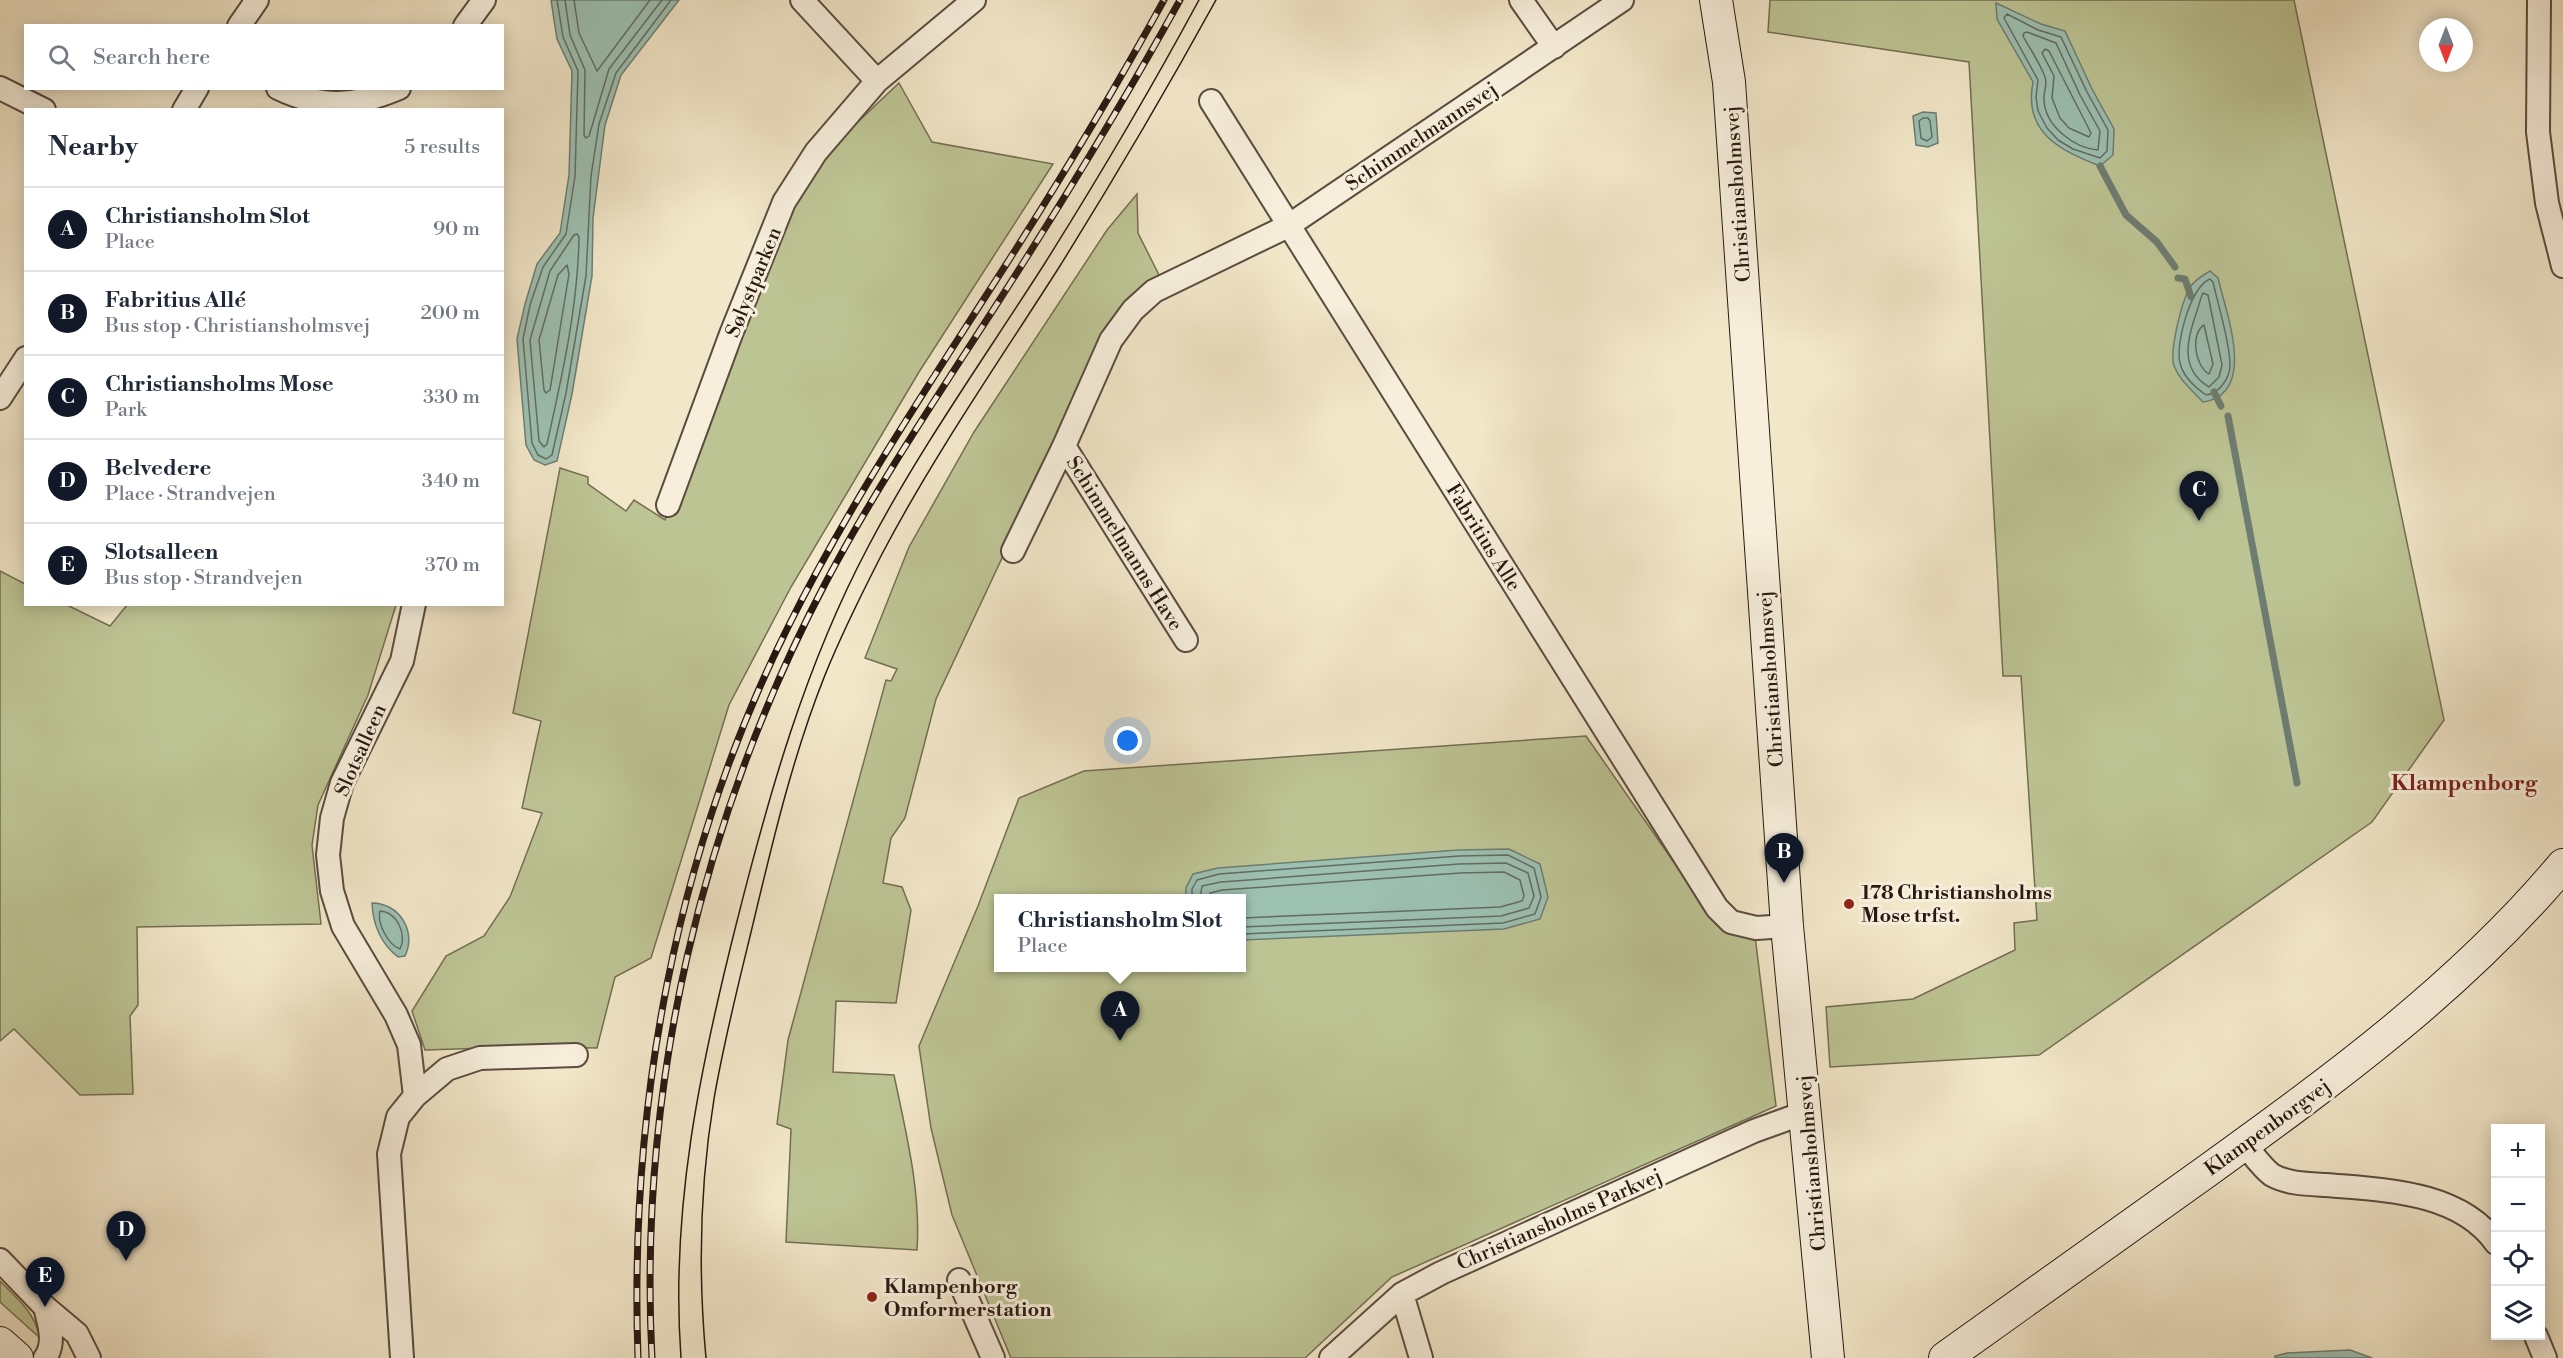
<!DOCTYPE html>
<html lang="en">
<head>
<meta charset="utf-8">
<style>
	:root { --surface:#fff; --page:#f2f2f3; --text:#1f2937; --muted:#747a83; --line:#e0e1e3; --accent:#111827 }
	body { margin:0; font-family:"Libre Bodoni",serif; background:var(--page); color:var(--text) }
	.controls { position:absolute; right:18px; bottom:18px; display:grid; overflow:hidden; border-radius:0px; box-shadow:0 3px 15px #0003 }
	.controls button { width:54px; height:54px; display:grid; place-items:center; padding:0; border:0; border-bottom:2px solid var(--line); background:var(--surface); color:var(--text); font:30px sans-serif }
	.compass { position:absolute; left:2419px; top:18px; width:54px; height:54px; border-radius:50%; background:var(--surface); box-shadow:0 3px 15px #0003; rotate:180deg }
	.you { position:absolute; left:1128px; top:741px; width:21px; height:21px; margin:-15px; border:4px solid #fff; border-radius:50%; background:#1a73e8; box-shadow:0 0 0 9px #1a73e833 }
	.badge { display:grid; place-items:center; width:39px; height:39px; border-radius:50%; background:var(--accent); color:#fff; font-size:20px; font-weight:700 }
	.pin { position:absolute; translate:-50% -50px; filter:drop-shadow(0 2px 3px #0008) }
	.pin::after { content:''; position:absolute; top:32px; width:21px; height:18px; background:inherit; clip-path:polygon(0 0,100% 0,50% 100%) }
	.popup { position:absolute; left:994px; top:894px; width:252px; height:78px; box-sizing:border-box; display:grid; place-content:center; border-radius:0px; background:var(--surface); filter:drop-shadow(0 2px 4px #0005); font-size:20px; white-space:nowrap; color:var(--muted) }
	.popup b { font-size:22px; color:var(--text) }
	.popup::after { content:''; position:absolute; left:50%; top:100%; margin-left:-12px; border:12px solid transparent; border-top-color:var(--surface) }
	.list { margin:0; padding:0; list-style:none }
	h2 { display:flex; justify-content:space-between; align-items:center; height:78px; margin:0; padding:0 24px; font-size:26px }
	h2 small { font-size:20px; font-weight:400; color:var(--muted) }
	.list li { display:grid; grid-template-columns:39px 1fr auto; gap:18px; align-items:center; box-sizing:border-box; height:84px; padding:0 24px; border-top:2px solid var(--line) }
	.list b { display:block; font-size:22px; white-space:nowrap }
	.list p { margin:0; font-size:20px; white-space:nowrap; color:var(--muted) }
	.list em { font-size:20px; font-style:normal; color:var(--muted) }
	.icon { flex:none; width:33px; height:33px; fill:none; stroke:currentColor; stroke-width:2; stroke-linecap:round; stroke-linejoin:round }
	.map { position:relative; flex:none; width:2563px; height:1358px; overflow:hidden }
	.search { position:absolute; background:var(--surface); box-shadow:0 3px 15px #0003; left:24px; top:24px; width:480px; height:66px; display:flex; align-items:center; gap:15px; box-sizing:border-box; padding:0 21px; border-radius:0px; color:var(--muted); font-size:22px }
	.panel { position:absolute; background:var(--surface); box-shadow:0 3px 15px #0003; left:24px; top:108px; width:480px; height:498px; border-radius:0px }
	.map>svg:first-child { display:block }
</style>
</head>
<body>
<div class="map">
<svg width="2563" height="1358" viewBox="0 0 2563 1358">
	<rect width="100%" height="100%" fill="#f2e7c9"/>
	<filter id="stains"><feTurbulence type="fractalNoise" baseFrequency=".00333" numOctaves="4"/><feColorMatrix values="0 0 0 0 .2 0 0 0 0 .09 0 0 0 0 .02 0 0 0 .5 -.17"/></filter>
	<radialGradient id="worn" r=".72"><stop offset=".6" stop-color="#630" stop-opacity="0"/><stop offset="1" stop-color="#630" stop-opacity=".3"/></radialGradient>
	<path fill="#bdc494" stroke="#736e53" stroke-width="1.5" fill-rule="evenodd" d="M 1770,0 L 2294,0 L 2444,720 L 2372,822 L 2039,1055 L 1830,1067 L 1826,1007 L 1913,999 L 2015,950 L 2014,923 L 2037,920 L 2021,676 L 2003,676 L 1969,62 L 1768,32 Z
		M 899,83 L 932,142 L 1053,164 L 919,372 L 791,587 L 729,705 L 651,958 L 615,977 L 597,1048 L 518,1047 L 425,1050 L 412,1011 L 446,956 L 484,936 L 510,897 L 542,813 L 522,808 L 541,721 L 513,713 L 560,468 L 588,477 L 588,484 L 626,511 L 634,500 L 665,520 L 791,205 L 824,154 Z
		M 1137,194 L 1138,233 L 1161,279 L 1056,443 L 936,699 L 905,818 L 891,838 L 883,883 L 902,887 L 911,910 L 896,1003 L 836,1001 L 833,1072 L 894,1075 C 906,1133 921,1191 917,1250 L 786,1242 L 791,1129 L 777,1124 L 788,1040 L 886,680 L 891,681 L 897,669 L 865,658 L 909,547 L 974,432 L 1107,230 Z
		M 0,571 L 25,584 L 26,604 L 67,605 L 110,626 L 127,605 L 396,605 L 368,695 L 318,805 L 312,845 L 321,924 L 137,927 L 138,1005 L 130,1016 L 133,1094 L 80,1095 L 14,1029 L 0,1041 Z
		M 1586,736 L 1719,927 L 1755,936 L 1776,1106 L 1392,1277 L 1305,1358 L 1011,1358 L 952,1215 L 931,1128 L 919,1046 L 978,906 L 1019,798 L 1084,771 ZM 998,898 L 1242,898 L 1242,968 L 998,968 Z
		M 0,1281 C 18,1299 35,1313 40,1338 L 0,1302 Z"/>
	<path fill="#9cc0b2" stroke="#6e7d72" stroke-width="1.5" d="M 551,0 L 679,0 L 621,75 L 605,125 L 593,218 L 592,276 L 572,394 L 557,461 L 545,465 L 534,460 L 526,445 L 517,339 L 525,304 L 537,264 L 560,233 L 569,175 L 572,71 L 557,39 Z
		M 1996,3 L 2041,24 L 2065,31 L 2092,89 L 2114,129 L 2113,155 L 2100,166 C 2059,150 2023,132 2033,82 L 1997,19 Z
		M 1923,112 L 1936,113 L 1938,143 L 1928,147 L 1916,145 L 1913,116 Z
		M 2210,271 L 2218,278 C 2226,313 2258,394 2203,402 C 2192,390 2180,381 2174,366 C 2169,351 2182,302 2189,289 C 2193,281 2203,275 2210,271 Z
		M 1509,849 L 1540,864 L 1548,897 L 1540,919 L 1504,929 L 1242,940 L 1242,898 L 1186,898 L 1186,888 L 1193,874 L 1218,868 L 1458,850 Z
		M 372,903 C 399,903 417,931 405,956 L 398,957 C 380,943 373,925 372,903 Z
		M 2350,1350 L 2372,1358 L 2275,1358 L 2275,1356 L 2287,1353 Z"/>
	<g fill="none" stroke-linecap="round" stroke-linejoin="round">
		<path stroke="#626c62" stroke-width="1.5" d="M 557,0 L 563,37 L 578,71 L 575,176 L 566,234 L 543,267 L 530,305 L 523,339 L 532,443 L 538,455 L 546,459 L 552,455 L 566,393 L 586,276 L 591,176 L 599,124 L 616,73 L 671,0
			M 565,0 L 570,35 L 585,70 L 584,135 L 586,138 L 589,136 L 609,69 L 662,0
			M 574,0 L 579,33 L 597,71 L 650,0
			M 2007,14 L 2038,30 L 2061,37 L 2087,92 L 2108,130 L 2107,151 L 2100,158 L 2073,149 L 2058,140 L 2047,128 L 2038,111 L 2036,97 L 2038,80 L 2004,18 Z
			M 2027,32 L 2056,43 L 2080,95 L 2100,131 L 2098,150 C 2074,148 2045,126 2044,100 C 2043,92 2048,85 2045,77 C 2040,63 2030,49 2023,36 L 2024,33 Z
			M 2045,49 L 2049,51 L 2091,133 L 2089,137 L 2069,128 L 2060,118 L 2052,98 L 2054,76 L 2042,53 Z
			M 1928,118 L 1930,121 L 1932,137 L 1927,141 L 1921,138 L 1919,121 L 1923,118 Z
			M 577,234 L 579,237 C 578,307 562,376 547,444 L 544,447 L 539,441 L 530,340 L 550,271 L 574,235 Z
			M 567,265 L 569,274 L 550,390 L 546,393 L 544,390 L 539,340 L 558,275 Z
			M 2210,279 L 2213,282 C 2218,305 2230,342 2230,365 C 2230,378 2219,394 2206,395 C 2196,388 2183,376 2180,363 C 2175,343 2191,286 2210,279 Z
			M 2203,293 L 2208,295 L 2222,365 L 2219,377 L 2209,387 C 2179,369 2187,339 2197,311 C 2199,305 2200,299 2203,293 Z
			M 2204,325 L 2213,364 L 2209,374 C 2195,366 2190,334 2204,325 Z
			M 1192,898 L 1192,889 L 1197,880 L 1219,874 L 1459,856 L 1508,855 L 1534,868 L 1541,897 L 1535,914 L 1503,923 L 1242,934
			M 1200,898 L 1202,886 L 1221,882 L 1459,864 L 1506,863 L 1528,873 L 1534,896 L 1529,908 L 1501,916 L 1242,927
			M 1209,898 L 1210,893 L 1222,890 L 1460,873 L 1504,872 L 1520,880 L 1524,896 L 1522,901 L 1500,907 L 1242,918
			M 380,911 C 397,912 407,934 400,949 C 388,945 377,923 380,911 Z"/>
		<path stroke="#6e7d72" stroke-width="7" d="M 2100,166 L 2126,215 L 2157,242 L 2175,267
			M 2178,278 L 2185,279 L 2191,297
			M 2214,392 L 2221,406
			M 2228,416 L 2297,783"/>
		<g stroke="#5b4c40" stroke-width="26">
			<path id="street" d="M 802,0 L 877,81 L 974,0
				M 1521,0 L 1554,47
				M 2539,0 L 2538,132 L 2547,203 L 2563,266
				M 239,26 L 257,0
				M 465,26 L 484,0
				M 0,88 L 44,110
				M 278,88 C 322,109 354,107 399,88
				M 1211,101 L 1717,908 L 1731,922 L 1756,928 L 1787,926
				M 184,110 L 197,88
				M 0,398 L 26,358
				M 668,505 L 731,334 L 784,202 L 816,152 L 877,81
				M 1013,551 L 1064,446
				M 414,604 L 402,661 L 342,783 L 332,818 L 328,855 L 332,891 L 343,926 L 396,1015 L 409,1045 L 415,1096
				M 1186,640 L 1064,446 L 1111,340 L 1133,310 L 1154,291 L 1288,226 L 1622,0
				M 2244,1144 C 2252,1153 2262,1168 2272,1175 C 2288,1184 2309,1184 2326,1185 C 2384,1190 2459,1191 2496,1243
				M 0,1260 L 45,1307 L 77,1334 L 89,1358
				M 959,1280 L 993,1358
				M 1402,1294 L 1421,1358
				M 2536,1336 L 2545,1358
				M 45,1358 C 56,1343 49,1323 45,1307
				M 402,1358 L 389,1154 L 398,1117 L 415,1096 L 447,1069 L 480,1058 L 576,1055
				M 1331,1358 L 1402,1294 L 1441,1273 L 1754,1131 L 1790,1118 L 1807,1116"/>
		</g>
		<g stroke="#291812" stroke-width="34">
			<path id="secondary" d="M 1716,0 L 1729,82 L 1787,926 L 1828,1358
				M 0,1343 L 17,1358
				M 1945,1358 C 2033,1296 2120,1233 2207,1171 C 2333,1080 2462,986 2563,865"/>
		</g>
		<use href="#street" stroke="#f7efdc" stroke-width="22"/>
		<use href="#secondary" stroke="#f7efdc" stroke-width="32"/>
		<path stroke="#291812" stroke-width="1.5" d="M 681,1358 C 670,1210 700,1068 736,925 C 769,794 805,666 868,547 C 920,448 985,357 1045,263 C 1099,177 1151,89 1199,0
			M 706,1358 C 698,1272 700,1184 714,1099 C 724,1040 739,982 753,924 C 773,840 793,755 825,675 C 842,633 862,593 882,554 C 934,455 998,363 1058,269 C 1113,181 1166,91 1216,0"/>
		<g stroke="#291812" stroke-width="7">
			<path id="rail" d="M 638,1358 C 629,1107 675,853 788,627 C 851,500 931,382 1007,263 C 1062,177 1115,89 1164,0
				M 652,1358 C 638,1089 701,818 827,580 C 877,486 937,397 995,307 C 1060,206 1122,105 1180,0"/>
		</g>
		<use href="#rail" stroke="#f7efdc" stroke-width="4.5" stroke-dasharray="14" stroke-linecap="butt"/>
	</g>
	<g fill="#8f2418" stroke="#f7efdc" stroke-width="2">
		<circle cx="1849" cy="904" r="6"/>
		<circle cx="872" cy="1297" r="6"/>
	</g>
	<g text-anchor="middle" stroke-width="6" stroke-linejoin="round" paint-order="stroke">
		<g font-size="20" fill="#291812" stroke="#f7efdc">
			<text transform="translate(1421 136) rotate(-34)" y="7">Schimmelmannsvej</text>
			<text transform="translate(1737 194) rotate(-94)" y="7">Christiansholmsvej</text>
			<text transform="translate(753 282) rotate(-68)" y="7">Sølystparken</text>
			<text transform="translate(1484 537) rotate(58)" y="7">Fabritius Alle</text>
			<text transform="translate(1125 543) rotate(58)" y="7">Schimmelmanns Have</text>
			<text transform="translate(1770 679) rotate(-94)" y="7">Christiansholmsvej</text>
			<text transform="translate(360 750) rotate(-66)" y="7">Slotsalleen</text>
			<text transform="translate(2267 1127) rotate(-36)" y="7">Klampenborgvej</text>
			<text transform="translate(1811 1163) rotate(-95)" y="7">Christiansholmsvej</text>
			<text transform="translate(1559 1219) rotate(-24)" y="7">Christiansholms Parkvej</text>
		</g>
		<g font-size="20" font-weight="bold" fill="#291812" stroke="#f7efdc" text-anchor="start">
			<text x="1861" y="899">178 Christiansholms<tspan x="1861" dy="23">Mose trfst.</tspan></text>
			<text x="884" y="1293">Klampenborg<tspan x="884" dy="23">Omformerstation</tspan></text>
		</g>
		<g font-size="22" font-weight="bold" fill="#7a1f14" stroke="#f7efdc">
			<text x="2464" y="790">Klampenborg</text>
		</g>
	</g>
	<rect width="100%" height="100%" filter="url(#stains)"/>
	<rect width="100%" height="100%" fill="url(#worn)"/>
</svg>
<div class="controls">
<button>+</button>
<button>−</button>
<button><svg class="icon" aria-label="locate" viewBox="0 0 24 24"><circle cx="12" cy="12" r="6"/><path d="M12 2v4M12 18v4M2 12h4M18 12h4"/></svg></button>
<button><svg class="icon" aria-label="layers" viewBox="0 0 24 24"><path d="M12 4l9 5-9 5-9-5zM3 14l9 5 9-5"/></svg></button>
</div>
<svg class="compass" viewBox="-18 -18 36 36"><path d="M0-13l5 13h-10z" fill="#e53935"/><path d="M0 13l5-13h-10z" fill="#747a83"/></svg>
<div class="you"></div>
<div class="pin badge" style="left:1120px;top:1041px">A</div>
<div class="popup"><b>Christiansholm Slot</b>Place</div>
<div class="pin badge" style="left:1784px;top:883px">B</div>
<div class="pin badge" style="left:2199px;top:521px">C</div>
<div class="pin badge" style="left:126px;top:1261px">D</div>
<div class="pin badge" style="left:45px;top:1307px">E</div>
<div class="search"><svg class="icon" aria-label="search" viewBox="0 0 24 24"><circle cx="10" cy="10" r="6"/><path d="M15 15l6 6"/></svg>Search here</div>
<section class="panel">
<h2>Nearby<small>5 results</small></h2>
<ul class="list">
<li><span class="badge">A</span><div><b>Christiansholm Slot</b><p>Place</p></div><em>90 m</em></li>
<li><span class="badge">B</span><div><b>Fabritius Allé</b><p>Bus stop · Christiansholmsvej</p></div><em>200 m</em></li>
<li><span class="badge">C</span><div><b>Christiansholms Mose</b><p>Park</p></div><em>330 m</em></li>
<li><span class="badge">D</span><div><b>Belvedere</b><p>Place · Strandvejen</p></div><em>340 m</em></li>
<li><span class="badge">E</span><div><b>Slotsalleen</b><p>Bus stop · Strandvejen</p></div><em>370 m</em></li>
</ul>
</section>
</div>
</body>
</html>
